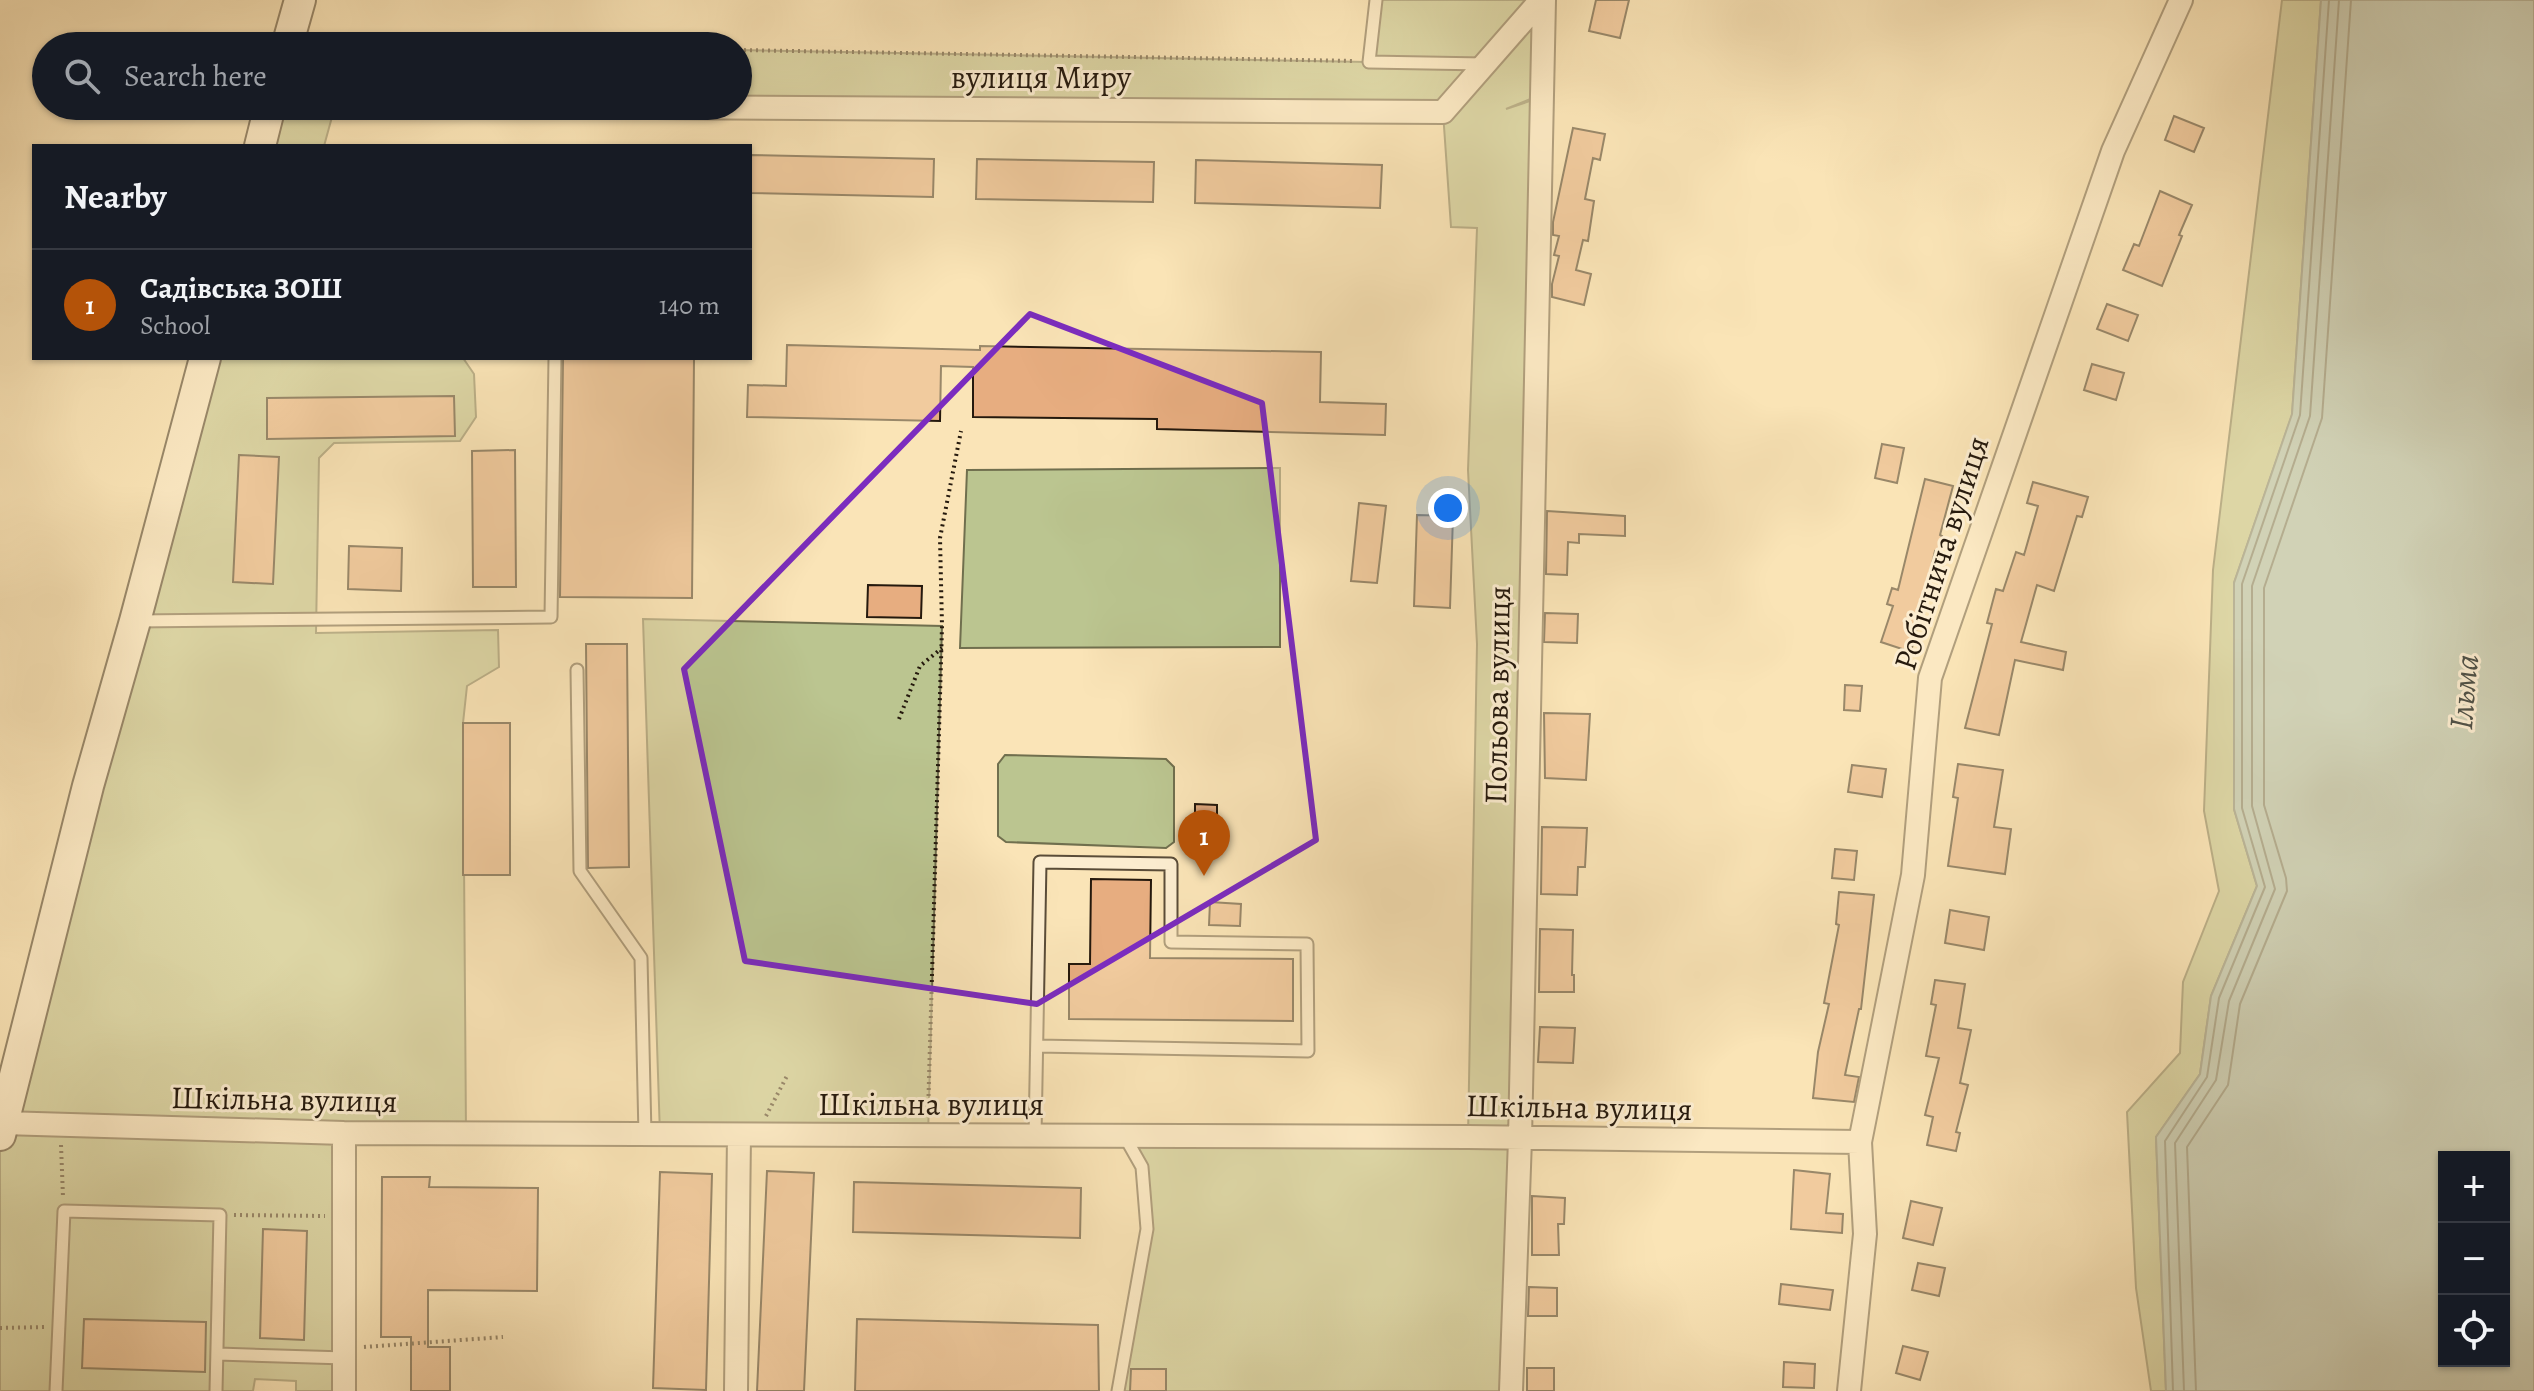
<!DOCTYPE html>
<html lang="en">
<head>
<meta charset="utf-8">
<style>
	:root { --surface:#171b24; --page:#242831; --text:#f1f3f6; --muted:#9ea1a6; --line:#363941; --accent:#b45309 }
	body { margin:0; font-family:Alegreya,serif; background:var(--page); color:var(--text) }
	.controls { position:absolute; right:24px; bottom:24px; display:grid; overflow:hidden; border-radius:0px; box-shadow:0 2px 6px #0004 }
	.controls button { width:72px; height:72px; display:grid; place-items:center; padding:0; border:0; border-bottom:2px solid var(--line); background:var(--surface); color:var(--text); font:40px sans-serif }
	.you { position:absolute; left:1448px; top:508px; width:28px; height:28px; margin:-20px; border:6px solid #fff; border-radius:50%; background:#1a73e8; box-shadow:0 0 0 12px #1a73e833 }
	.badge { display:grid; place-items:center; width:52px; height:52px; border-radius:50%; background:var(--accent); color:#fff; font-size:26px; font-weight:700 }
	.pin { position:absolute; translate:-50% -66px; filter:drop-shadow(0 2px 4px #0008) }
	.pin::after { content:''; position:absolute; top:42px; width:28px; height:24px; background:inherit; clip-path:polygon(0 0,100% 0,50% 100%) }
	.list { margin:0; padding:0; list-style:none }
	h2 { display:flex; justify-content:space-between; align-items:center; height:104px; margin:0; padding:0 32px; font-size:34px }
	h2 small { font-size:26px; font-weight:400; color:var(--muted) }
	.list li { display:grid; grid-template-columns:52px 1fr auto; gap:24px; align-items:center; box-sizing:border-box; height:112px; padding:0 32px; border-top:2px solid var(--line) }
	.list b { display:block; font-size:30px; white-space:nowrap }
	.list p { margin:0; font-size:26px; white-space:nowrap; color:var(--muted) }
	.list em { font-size:26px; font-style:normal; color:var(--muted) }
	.icon { flex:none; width:44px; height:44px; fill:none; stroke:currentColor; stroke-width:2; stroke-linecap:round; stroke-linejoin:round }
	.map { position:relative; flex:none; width:2534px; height:1391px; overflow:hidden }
	.search { position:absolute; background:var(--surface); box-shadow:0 2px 6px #0004; left:32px; top:32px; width:720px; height:88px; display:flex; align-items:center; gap:20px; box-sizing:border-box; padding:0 28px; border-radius:44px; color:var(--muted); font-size:30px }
	.panel { position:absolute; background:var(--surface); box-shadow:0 2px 6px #0004; left:32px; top:144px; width:720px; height:216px; border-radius:0px }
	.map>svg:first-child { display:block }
</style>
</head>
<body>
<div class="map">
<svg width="2534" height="1391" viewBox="0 0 2534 1391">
	<rect width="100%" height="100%" fill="#fae4b7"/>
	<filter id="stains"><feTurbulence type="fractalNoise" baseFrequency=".0025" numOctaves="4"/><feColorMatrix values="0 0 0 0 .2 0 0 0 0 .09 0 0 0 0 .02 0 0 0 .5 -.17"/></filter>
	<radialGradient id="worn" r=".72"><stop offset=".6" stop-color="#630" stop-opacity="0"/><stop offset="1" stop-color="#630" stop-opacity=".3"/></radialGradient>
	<path fill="#bbc590" stroke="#706f4e" stroke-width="2" d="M 1376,0 L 1544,0 L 1538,96 L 1506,109 L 1542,97 L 1509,1391 L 1118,1391 L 1147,1229 L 1142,1167 L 1125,1137 L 1468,1137 L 1477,644 L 1468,470 L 1477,228 L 1451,227 L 1443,112 L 738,106 L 738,50 L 1368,62 Z
		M 2282,0 L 2321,0 L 2292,415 L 2234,583 L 2234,809 L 2257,886 L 2211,996 L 2200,1074 L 2156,1137 L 2166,1391 L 2151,1391 L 2136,1288 L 2127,1112 L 2180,1053 L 2183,982 L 2219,891 L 2204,811 L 2213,570 Z
		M 270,106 L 335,106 L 324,146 L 260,146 Z
		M 205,358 L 463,358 L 474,374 L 476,417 L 460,441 L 334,443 L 319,458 L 316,633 L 498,630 L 499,667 L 467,686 L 463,723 L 466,1134 L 344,1133 L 344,1391 L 296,1391 L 296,1381 L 255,1379 L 253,1391 L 0,1391 L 0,1135 Z
		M 1280,468 L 1280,647 L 960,648 L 967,470 Z
		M 643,619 L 942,626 L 928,1136 L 660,1135 Z
		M 1005,755 L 1166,759 L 1174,767 L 1174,842 L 1166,848 L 1006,842 L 998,836 L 998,764 Z"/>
	<path fill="#9fbdb5" stroke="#6e7b72" stroke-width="2" fill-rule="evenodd" d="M 2321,0 L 2534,0 L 2534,1391 L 2166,1391 L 2156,1137 L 2200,1074 L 2211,996 L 2257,886 L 2234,809 L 2234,583 L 2292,414 ZM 2444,1157 L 2504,1157 L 2504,1361 L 2444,1361 Z"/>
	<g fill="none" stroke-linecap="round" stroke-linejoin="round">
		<path stroke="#626b61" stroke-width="2" d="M 2173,1391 L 2165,1141 L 2207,1077 L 2219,998 L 2265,887 L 2242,808 L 2242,584 L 2300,415 L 2329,0
			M 2184,1391 L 2175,1143 L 2216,1080 L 2229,1001 L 2275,889 L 2252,806 L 2252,586 L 2310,416 L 2339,0
			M 2196,1391 L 2187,1147 L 2228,1085 L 2240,1004 L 2287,891 L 2286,878 L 2264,805 L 2264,588 L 2322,418 L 2351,0"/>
	</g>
	<path fill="#e7ad80" stroke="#25190d" stroke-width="2" d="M 1596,0 L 1629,0 L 1620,38 L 1589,31 Z
		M 2174,116 L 2204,128 L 2194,152 L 2165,140 Z
		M 1573,128 L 1605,134 L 1600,160 L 1593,158 L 1585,199 L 1594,201 L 1588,241 L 1583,240 L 1576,270 L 1591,274 L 1584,305 L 1552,297 L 1552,284 L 1559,256 L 1554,255 L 1559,236 L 1553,235 L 1553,222 Z
		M 750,155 L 934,159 L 933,197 L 750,193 Z
		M 977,159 L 1154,162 L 1153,202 L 976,199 Z
		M 1196,160 L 1382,165 L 1380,208 L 1195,203 Z
		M 2160,191 L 2192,205 L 2179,235 L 2182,236 L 2162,286 L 2123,270 L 2134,244 L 2139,246 Z
		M 2107,304 L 2138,315 L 2128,341 L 2097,329 Z
		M 787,345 L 980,350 L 980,346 L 1321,352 L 1320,402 L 1386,404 L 1385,435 L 1157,429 L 1157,419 L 973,417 L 973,367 L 941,366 L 940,421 L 747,417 L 748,385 L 786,386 Z
		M 563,358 L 694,358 L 692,598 L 560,597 Z
		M 2092,364 L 2124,373 L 2116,400 L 2084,390 Z
		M 454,396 L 455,436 L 267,439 L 267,398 Z
		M 1882,444 L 1904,448 L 1897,483 L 1875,478 Z
		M 515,450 L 516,587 L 473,587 L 472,451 Z
		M 239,455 L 279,457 L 273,584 L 233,582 Z
		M 1925,479 L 1953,486 L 1940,535 L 1942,536 L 1938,552 L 1935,551 L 1911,652 L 1881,642 L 1893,606 L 1887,604 L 1892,588 L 1898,590 Z
		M 2033,482 L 2088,497 L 2082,517 L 2077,516 L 2054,591 L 2037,585 L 2021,642 L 2066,652 L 2063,670 L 2015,660 L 1999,735 L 1965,728 L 1992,624 L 1987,623 L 1996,589 L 2003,591 L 2016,552 L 2024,555 L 2038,506 L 2027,503 Z
		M 1359,503 L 1386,506 L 1377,583 L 1351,581 Z
		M 1547,511 L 1625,516 L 1625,536 L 1579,534 L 1579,543 L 1568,542 L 1567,575 L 1546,574 Z
		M 1417,515 L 1453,516 L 1450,608 L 1414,606 Z
		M 349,546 L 402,548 L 401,591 L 348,589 Z
		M 868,585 L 922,586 L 921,618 L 867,617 Z
		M 1545,613 L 1578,614 L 1577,643 L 1544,642 Z
		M 586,644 L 627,644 L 629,867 L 588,868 Z
		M 1845,685 L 1862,686 L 1860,711 L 1844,710 Z
		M 1544,713 L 1590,714 L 1586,780 L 1545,778 Z
		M 463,723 L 510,723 L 510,875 L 463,875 Z
		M 1958,764 L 2003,770 L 1994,827 L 2011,829 L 2005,874 L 1948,866 L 1958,798 L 1953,797 Z
		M 1852,765 L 1886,769 L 1882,797 L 1848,792 Z
		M 1195,804 L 1217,805 L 1217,824 L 1195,823 Z
		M 1542,827 L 1587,828 L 1585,867 L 1578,867 L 1577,895 L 1541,894 Z
		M 1835,849 L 1857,851 L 1854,880 L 1832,878 Z
		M 1091,879 L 1151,880 L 1150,958 L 1293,959 L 1293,1021 L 1069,1019 L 1069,964 L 1090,964 Z
		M 1839,892 L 1874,895 L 1861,1009 L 1859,1009 L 1845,1075 L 1859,1077 L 1854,1102 L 1813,1098 L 1818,1052 L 1829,1004 L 1824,1003 L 1839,925 L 1836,924 Z
		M 1210,902 L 1241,904 L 1240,926 L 1209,925 Z
		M 1950,910 L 1989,917 L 1984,950 L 1945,943 Z
		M 1540,929 L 1573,930 L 1572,975 L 1574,975 L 1574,992 L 1539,992 Z
		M 1935,980 L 1965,984 L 1958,1028 L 1971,1030 L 1960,1083 L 1968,1085 L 1956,1132 L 1960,1133 L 1956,1151 L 1927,1145 L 1933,1117 L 1925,1115 L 1939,1058 L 1926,1056 L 1936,1005 L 1931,1004 Z
		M 1540,1027 L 1575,1028 L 1573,1063 L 1538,1062 Z
		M 1794,1170 L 1830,1174 L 1826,1213 L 1843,1214 L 1842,1233 L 1791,1229 Z
		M 767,1171 L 814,1173 L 804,1391 L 757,1391 Z
		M 660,1172 L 712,1174 L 706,1390 L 653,1388 Z
		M 382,1177 L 430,1177 L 429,1187 L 538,1188 L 537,1291 L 428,1290 L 428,1347 L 450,1347 L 450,1391 L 411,1391 L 411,1337 L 381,1337 Z
		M 854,1182 L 1081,1188 L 1080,1238 L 853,1232 Z
		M 1532,1196 L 1565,1198 L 1564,1224 L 1558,1224 L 1559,1255 L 1532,1255 Z
		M 1911,1201 L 1942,1208 L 1933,1245 L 1903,1238 Z
		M 263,1229 L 307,1231 L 304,1340 L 260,1338 Z
		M 1918,1263 L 1945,1268 L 1939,1296 L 1912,1290 Z
		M 1781,1284 L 1833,1290 L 1830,1310 L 1779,1304 Z
		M 1529,1287 L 1557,1288 L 1557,1316 L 1528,1316 Z
		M 84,1319 L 206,1322 L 205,1372 L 82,1368 Z
		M 857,1319 L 1098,1325 L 1099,1391 L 855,1391 Z
		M 1903,1346 L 1928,1352 L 1920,1380 L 1896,1373 Z
		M 1784,1362 L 1815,1364 L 1814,1388 L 1783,1387 Z
		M 1527,1368 L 1554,1368 L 1554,1391 L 1527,1391 Z
		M 1131,1369 L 1166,1369 L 1166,1391 L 1130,1391 Z"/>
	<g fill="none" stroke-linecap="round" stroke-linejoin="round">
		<g stroke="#5a4c38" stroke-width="15">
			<path id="lane" d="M 1376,0 L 1369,62 L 1484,64
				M 136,621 L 551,617 L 555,358
				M 577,670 L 580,871 L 641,958 L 645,1135
				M 1035,1136 L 1040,862 L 1171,864 L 1171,942 L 1307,944 L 1308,1051 L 1037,1046
				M 218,1354 L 345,1358
				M 56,1391 L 64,1211 L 220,1215 L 216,1391
				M 1118,1391 L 1147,1229 L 1142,1167 L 1125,1137"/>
		</g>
		<g stroke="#5a4c38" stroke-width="26">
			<path id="street" d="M 491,106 L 1443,112 L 1541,0
				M 3,1123 L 344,1133 L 1468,1137 L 1860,1142
				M 344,1133 L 344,1391
				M 736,1391 L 739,1135
				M 1511,1391 L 1520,1139 L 1544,0
				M 1849,1391 L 1865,1234 L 1860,1142 L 1913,875 L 1930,678 L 2113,151 L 2181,0"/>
		</g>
		<g stroke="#25190d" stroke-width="34">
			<path id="secondary" d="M 287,46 L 300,0
				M 260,146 L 270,106
				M 0,1135 L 88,786 L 135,621 L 205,358"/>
		</g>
		<path stroke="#25190d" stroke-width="4" stroke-dasharray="2 4" stroke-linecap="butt" d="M 335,46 L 353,42 L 553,46
			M 738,50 L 1355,61
			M 899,719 L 920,666 L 942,648
			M 928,1114 L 942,626 L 940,538 L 961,431
			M 766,1116 L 788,1074
			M 61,1145 L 63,1197
			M 234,1215 L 325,1216
			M 0,1328 L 46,1327
			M 364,1347 L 503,1337"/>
		<use href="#lane" stroke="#fcedd0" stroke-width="11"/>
		<use href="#street" stroke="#fcedd0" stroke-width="22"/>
		<use href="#secondary" stroke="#fcedd0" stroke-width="30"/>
	</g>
	<path d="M0 0H2534V1391H0ZM 1030,314 L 1262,403 L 1316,840 L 1037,1004 L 745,961 L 684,669 Z" fill="#fae4b7" fill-opacity=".55" fill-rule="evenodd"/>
	<path fill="none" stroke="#7b2cbf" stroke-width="6" stroke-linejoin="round" d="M 1030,314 L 1262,403 L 1316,840 L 1037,1004 L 745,961 L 684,669 Z"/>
	<g text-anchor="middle" stroke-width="6" stroke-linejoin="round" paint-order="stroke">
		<g font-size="32" fill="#25190d" stroke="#fcedd0">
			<text x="1041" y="88">вулиця Миру</text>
			<text transform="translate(1941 553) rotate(-72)" y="11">Робітнича вулиця</text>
			<text transform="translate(1497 695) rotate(-89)" y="11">Польова вулиця</text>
			<text transform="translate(284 1099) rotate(1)" y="11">Шкільна вулиця</text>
			<text x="931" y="1115">Шкільна вулиця</text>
			<text transform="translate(1579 1107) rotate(1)" y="11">Шкільна вулиця</text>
		</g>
		<g font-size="34" font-style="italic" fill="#505248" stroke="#fcedd0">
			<text transform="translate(2463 692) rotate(-85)" y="12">Ільма</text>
		</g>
	</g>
	<rect width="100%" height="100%" filter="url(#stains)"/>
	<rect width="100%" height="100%" fill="url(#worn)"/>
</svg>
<div class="controls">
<button>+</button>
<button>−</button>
<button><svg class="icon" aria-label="locate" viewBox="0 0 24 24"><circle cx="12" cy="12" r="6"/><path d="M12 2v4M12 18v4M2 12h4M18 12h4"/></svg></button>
</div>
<div class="you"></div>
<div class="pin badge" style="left:1204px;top:876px">1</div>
<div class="search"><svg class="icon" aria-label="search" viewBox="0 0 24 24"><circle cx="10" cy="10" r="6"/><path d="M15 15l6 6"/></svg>Search here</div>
<section class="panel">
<h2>Nearby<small></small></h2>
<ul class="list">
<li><span class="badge">1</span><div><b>Садівська ЗОШ</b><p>School</p></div><em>140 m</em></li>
</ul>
</section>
</div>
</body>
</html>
